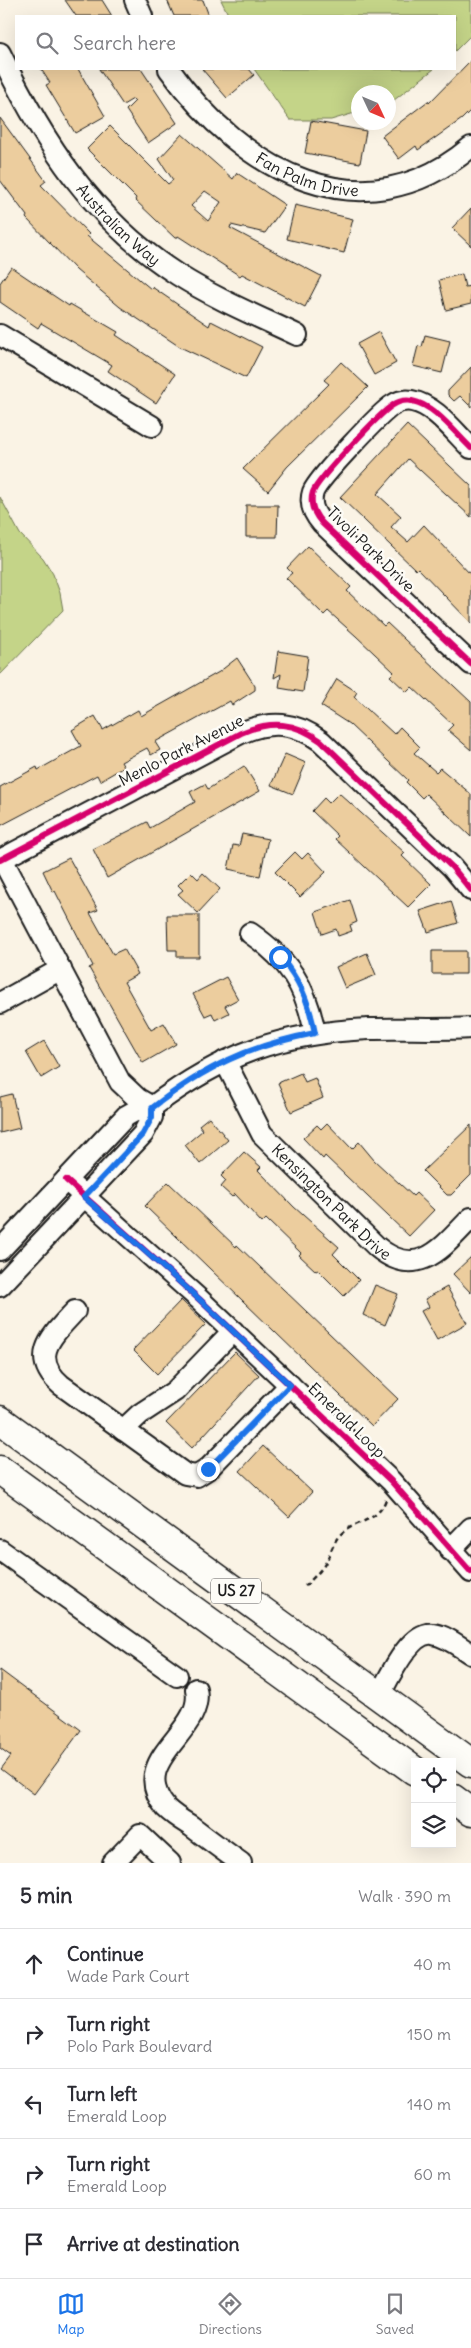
<!DOCTYPE html>
<html lang="en">
<head>
<meta charset="utf-8">
<style>
	:root { --surface:#fff; --page:#f2f2f3; --text:#2b2b33; --muted:#7c7c81; --line:#e1e1e2; --accent:#1a73e8 }
	body { margin:0; font-family:Delius,sans-serif; background:var(--page); color:var(--text) }
	.controls { position:absolute; right:15px; bottom:15px; display:grid; overflow:hidden; border-radius:0px; box-shadow:0 5px 20px #0002 }
	.controls button { width:45px; height:45px; display:grid; place-items:center; padding:0; border:0; border-bottom:1px solid var(--line); background:var(--surface); color:var(--text); font:25px sans-serif }
	.compass { position:absolute; left:351px; top:85px; width:45px; height:45px; border-radius:50%; background:var(--surface); box-shadow:0 5px 20px #0002; rotate:134deg }
	.stop { position:absolute; width:15px; height:15px; margin:-11px; border:4px solid #1a73e8; border-radius:50%; background:#fff }
	.stop.end { background:#1a73e8; border-color:#fff; box-shadow:0 1px 5px #0008 }
	.list { margin:0; padding:0; list-style:none }
	h2 { display:flex; justify-content:space-between; align-items:center; height:65px; margin:0; padding:0 20px; font-size:21px }
	h2 small { font-size:16px; font-weight:400; color:var(--muted) }
	.list li { display:grid; grid-template-columns:32px 1fr auto; gap:15px; align-items:center; box-sizing:border-box; height:70px; padding:0 20px; border-top:1px solid var(--line) }
	.list b { display:block; font-size:19px; white-space:nowrap }
	.list p { margin:0; font-size:16px; white-space:nowrap; color:var(--muted) }
	.list em { font-size:16px; font-style:normal; color:var(--muted) }
	.icon { flex:none; width:28px; height:28px; fill:none; stroke:currentColor; stroke-width:2; stroke-linecap:round; stroke-linejoin:round }
	.map { position:relative; flex:none; width:471px; height:1863px; overflow:hidden }
	.search { position:absolute; background:var(--surface); box-shadow:0 5px 20px #0002; left:15px; right:15px; top:15px; height:55px; display:flex; align-items:center; gap:12px; box-sizing:border-box; padding:0 18px; border-radius:0px; color:var(--muted); font-size:19px }
	.sheet { height:415px; background:var(--surface) }
	nav { display:flex; justify-content:space-around; align-items:center; box-sizing:border-box; height:70px; border-top:1px solid var(--line); background:var(--surface); font-size:14px; color:var(--muted) }
	nav a { display:grid; justify-items:center; gap:2px }
	nav .on { color:var(--accent) }
	.map>svg:first-child { display:block }
</style>
</head>
<body>
<div class="map">
<svg width="471" height="1863" viewBox="0 0 471 1863">
	<rect width="100%" height="100%" fill="#faf3e5"/>
	<filter id="ink" filterUnits="userSpaceOnUse"><feTurbulence type="fractalNoise" baseFrequency=".02" numOctaves="2"/><feDisplacementMap in="SourceGraphic" scale="10" xChannelSelector="R" yChannelSelector="G"/><feConvolveMatrix kernelMatrix="1 2 1 2 8 2 1 2 1" color-interpolation-filters="sRGB"/></filter>
	<g filter="url(#ink)">
		<path fill="#c4d488" stroke="#707852" d="M 221,0 L 471,0 L 471,35 L 455,51 L 455,16 L 229,16 Z
			M 254,69 L 434,69 L 389,104 L 388,92 L 358,92 L 358,112 L 331,120 L 290,120 Z
			M 0,497 L 20,534 L 43,558 L 53,574 L 60,593 L 63,610 L 0,675 Z"/>
		<path fill="#eccd9e" stroke="#1c1c1c" fill-rule="evenodd" d="M 65,0 L 102,0 L 112,16 L 76,16 Z
			M 167,0 L 203,0 L 209,16 L 174,16 Z
			M 471,60 L 471,110 L 462,119 L 418,150 L 416,146 L 399,159 L 382,136 L 428,101 L 429,103 Z
			M 41,69 L 78,69 L 105,116 L 75,133 L 46,85 L 50,83 Z
			M 99,69 L 141,69 L 177,123 L 148,143 L 126,110 L 135,101 L 133,99 L 123,105 Z
			M 202,69 L 249,69 L 254,75 L 227,98 Z
			M 0,118 L 46,181 L 41,185 L 89,234 L 87,236 L 151,289 L 152,287 L 209,326 L 211,321 L 262,347 L 246,378 L 180,347 L 120,307 L 76,270 L 26,218 L 27,216 L 0,180 Z
			M 311,121 L 366,131 L 360,163 L 305,153 Z
			M 110,126 L 168,184 L 173,180 L 159,159 L 182,134 L 233,179 L 237,173 L 285,205 L 265,233 L 231,225 L 230,228 L 321,276 L 305,307 L 242,274 L 240,276 L 178,236 L 176,239 L 135,200 L 136,198 L 87,149 ZM 205,191 L 221,202 L 208,221 L 191,206 Z
			M 295,205 L 353,219 L 344,253 L 287,239 Z
			M 471,208 L 471,246 L 452,228 Z
			M 11,267 L 69,306 L 70,304 L 118,332 L 116,335 L 175,374 L 156,403 L 108,371 L 112,365 L 41,323 L 38,328 L 0,302 L 0,283 Z
			M 462,274 L 465,287 L 471,286 L 471,304 L 446,310 L 439,280 Z
			M 379,332 L 396,363 L 374,375 L 357,344 Z
			M 425,335 L 450,341 L 442,373 L 413,366 L 418,346 L 422,347 Z
			M 341,362 L 368,387 L 287,467 L 268,491 L 243,469 L 329,384 L 324,380 Z
			M 471,367 L 471,407 L 460,396 L 454,401 L 448,395 L 448,391 Z
			M 407,425 L 471,486 L 471,517 L 408,459 L 377,494 L 401,516 L 391,527 L 408,542 L 424,525 L 471,575 L 471,623 L 418,568 L 416,570 L 340,497 Z
			M 246,505 L 278,505 L 277,537 L 246,537 Z
			M 308,546 L 351,587 L 347,591 L 384,626 L 387,623 L 471,702 L 471,750 L 448,730 L 453,725 L 412,687 L 407,692 L 390,676 L 394,672 L 356,636 L 328,611 L 324,615 L 286,578 L 292,573 L 287,568 Z
			M 278,651 L 308,656 L 303,692 L 279,688 L 281,674 L 274,678 Z
			M 237,658 L 255,686 L 255,690 L 232,705 L 230,701 L 155,742 L 160,750 L 151,755 L 147,748 L 121,762 L 124,767 L 100,781 L 97,775 L 0,826 L 0,787 L 37,767 L 38,770 L 81,746 L 72,730 L 95,716 L 103,730 L 138,710 L 141,716 L 219,672 Z
			M 337,679 L 357,692 L 354,697 L 394,734 L 400,727 L 420,747 L 414,753 L 436,772 L 440,768 L 471,794 L 471,837 L 426,794 L 422,798 L 406,782 L 408,780 L 349,724 L 321,706 Z
			M 285,754 L 306,763 L 293,794 L 271,785 Z
			M 244,766 L 260,791 L 107,878 L 93,849 L 147,822 L 150,828 L 195,802 L 190,792 L 205,784 L 208,789 Z
			M 339,793 L 405,853 L 402,856 L 431,884 L 408,907 L 335,839 L 338,836 L 312,811 L 324,798 L 329,803 Z
			M 242,834 L 268,839 L 260,876 L 228,869 L 233,845 L 239,846 Z
			M 295,852 L 302,859 L 308,853 L 326,872 L 300,897 L 275,872 Z
			M 69,858 L 98,910 L 90,913 L 113,954 L 124,949 L 138,974 L 124,982 L 151,1030 L 164,1023 L 176,1044 L 143,1063 L 89,968 L 93,966 L 55,891 L 53,892 L 43,871 Z
			M 191,872 L 198,879 L 203,873 L 220,889 L 198,913 L 178,894 L 183,890 L 178,885 Z
			M 350,900 L 357,922 L 350,925 L 352,931 L 338,936 L 336,929 L 322,934 L 315,912 Z
			M 451,901 L 458,923 L 428,932 L 420,911 Z
			M 167,915 L 199,915 L 199,957 L 177,957 L 177,950 L 168,950 Z
			M 432,951 L 466,951 L 466,974 L 432,974 Z
			M 367,953 L 376,975 L 345,988 L 336,967 Z
			M 226,977 L 238,999 L 225,1006 L 229,1013 L 215,1020 L 212,1013 L 205,1016 L 193,994 Z
			M 44,1041 L 59,1067 L 41,1078 L 26,1052 Z
			M 301,1073 L 305,1082 L 315,1078 L 323,1098 L 291,1112 L 278,1083 Z
			M 12,1094 L 20,1128 L 0,1133 L 0,1097 Z
			M 209,1117 L 228,1140 L 200,1164 L 185,1145 L 203,1130 L 199,1125 Z
			M 327,1123 L 352,1149 L 359,1142 L 374,1160 L 413,1196 L 416,1193 L 434,1210 L 409,1236 L 325,1156 L 323,1159 L 303,1138 L 317,1125 L 321,1129 Z
			M 471,1125 L 471,1175 L 451,1195 L 447,1195 L 423,1171 Z
			M 244,1152 L 261,1167 L 258,1170 L 294,1207 L 339,1247 L 333,1254 L 359,1280 L 344,1296 L 318,1270 L 316,1271 L 299,1255 L 301,1253 L 266,1219 L 262,1223 L 235,1194 L 232,1197 L 221,1187 L 226,1181 L 221,1176 Z
			M 168,1182 L 236,1247 L 237,1245 L 398,1399 L 372,1426 L 145,1206 Z
			M 471,1257 L 471,1293 L 453,1274 Z
			M 375,1285 L 398,1294 L 385,1325 L 363,1315 Z
			M 447,1287 L 467,1323 L 437,1340 L 421,1311 L 429,1307 L 425,1299 Z
			M 181,1300 L 206,1324 L 157,1374 L 133,1350 Z
			M 235,1352 L 259,1375 L 192,1448 L 166,1423 Z
			M 263,1446 L 312,1492 L 289,1517 L 240,1471 Z
			M 0,1670 L 81,1730 L 34,1794 L 1,1769 L 11,1756 L 0,1748 Z"/>
		<g fill="none" stroke-linecap="round" stroke-linejoin="round">
			<g stroke="#1c1c1c" stroke-width="24">
				<g id="minor">
					<path d="M 135,0 L 142,16"/>
					<path id="s1" d="M 0,53 C 43,142 93,220 178,275 C 216,299 257,316 297,335"/>
					<path id="s2" d="M 169,69 C 241,170 361,239 471,147"/>
					<path d="M 0,335 L 152,426"/>
					<path d="M 471,448 C 455,433 435,405 412,401 C 406,400 399,401 393,405 C 381,412 318,479 313,492 C 309,504 314,514 322,523 L 471,664"/>
					<path d="M 2,859 L 120,1082 L 138,1099 L 152,1107"/>
					<path d="M 0,860 L 241,733 C 271,720 295,722 321,741 L 452,867 L 471,890"/>
					<path d="M 250,933 C 289,960 306,986 315,1033"/>
					<path d="M 0,1003 L 61,969"/>
					<path id="s3" d="M 225,1061 L 262,1134 L 377,1247 C 418,1281 443,1247 471,1218"/>
					<path d="M 152,1107 C 222,1054 281,1033 369,1029 C 403,1028 437,1030 471,1028"/>
					<path d="M 66,1180 L 199,1299 L 391,1481 L 471,1572"/>
					<path d="M 0,1250 L 126,1116 L 135,1111 L 152,1107"/>
					<path d="M 0,1286 L 143,1134 L 152,1117 L 152,1107"/>
					<path d="M 75,1311 C 53,1335 28,1356 61,1385 L 185,1474 L 197,1476 L 208,1469 L 290,1385"/>
					<path d="M 123,1430 L 140,1414 L 175,1391 L 233,1331"/>
					<path d="M 0,1550 L 177,1676"/>
					<path d="M 450,1550 L 471,1528"/>
					<path d="M 196,1689 C 206,1733 125,1759 166,1808 C 173,1815 183,1821 191,1826 C 208,1839 224,1851 241,1863"/>
					<path d="M 379,1696 C 389,1678 410,1630 433,1634 C 447,1636 460,1647 471,1654"/>
					<path d="M 113,1863 L 140,1835 L 170,1863"/>
				</g>
			</g>
			<g stroke="#1c1c1c" stroke-width="31">
				<path id="highway" d="M 0,1420 L 471,1763
					M 0,1470 L 415,1771
					M 452,1798 L 471,1812"/>
			</g>
			<path stroke="#1c1c1c" stroke-width="2.5" stroke-dasharray="5 4" stroke-linecap="butt" d="M 305,1586 C 312,1579 321,1571 326,1562 C 330,1554 333,1544 338,1537 C 354,1519 378,1524 386,1499"/>
			<use href="#minor" stroke="#fdfcf7" stroke-width="20"/>
			<use href="#highway" stroke="#fdfcf7" stroke-width="28"/>
			<g stroke="#fdfcf7" stroke-width="9">
				<path id="cycleway" d="M 471,448 C 455,433 435,405 412,401 C 406,400 399,401 393,405 C 381,412 318,479 313,492 C 309,504 314,514 322,523 L 471,664
					M 0,860 L 241,733 C 271,720 295,722 321,741 L 452,867 L 471,890
					M 66,1180 L 199,1299 L 391,1481 L 471,1572"/>
			</g>
			<use href="#cycleway" stroke="#d6006c" stroke-width="6"/>
		</g>
	</g>
	<g fill="none" stroke-linecap="round" stroke-linejoin="round" filter="url(#ink)">
		<path stroke="#1a73e8" stroke-width="6" d="M 208,1469 L 290,1385 L 199,1299 L 84,1197 L 143,1134 L 152,1117 L 152,1108 C 206,1066 249,1046 315,1033 C 309,1002 300,980 280,957"/>
	</g>
	<g text-anchor="middle" stroke-width="5" stroke-linejoin="round" paint-order="stroke">
		<rect fill="#fdfcf7" stroke="#605f5e" stroke-width="1" x="211" y="1578.5" width="50" height="25" rx="4"/>
		<g font-size="15" font-weight="bold" fill="#1c1c1c">
			<text x="236" y="1596">US 27</text>
		</g>
		<g font-size="16" fill="#1c1c1c" stroke="#fdfcf7">
			<text dy="6" stroke="none"><textPath href="#s2" startOffset="179">Fan Palm Drive</textPath></text>
			<text dy="6" stroke="none"><textPath href="#s1" startOffset="210">Australian Way</textPath></text>
			<text transform="translate(371 549) rotate(44)" y="6">Tivoli Park Drive</text>
			<text transform="translate(181 750) rotate(-27)" y="6">Menlo Park Avenue</text>
			<text dy="6" stroke="none"><textPath href="#s3" startOffset="179">Kensington Park Drive</textPath></text>
			<text transform="translate(347 1420) rotate(44)" y="6">Emerald Loop</text>
		</g>
	</g>
</svg>
<div class="controls">
<button><svg class="icon" aria-label="locate" viewBox="0 0 24 24"><circle cx="12" cy="12" r="6"/><path d="M12 2v4M12 18v4M2 12h4M18 12h4"/></svg></button>
<button><svg class="icon" aria-label="layers" viewBox="0 0 24 24"><path d="M12 4l9 5-9 5-9-5zM3 14l9 5 9-5"/></svg></button>
</div>
<svg class="compass" viewBox="-18 -18 36 36"><path d="M0-13l5 13h-10z" fill="#e53935"/><path d="M0 13l5-13h-10z" fill="#7c7c81"/></svg>
<div class="stop" style="left:280px;top:957px"></div>
<div class="stop end" style="left:208px;top:1469px"></div>
<div class="search"><svg class="icon" aria-label="search" viewBox="0 0 24 24"><circle cx="10" cy="10" r="6"/><path d="M15 15l6 6"/></svg>Search here</div>
</div>
<section class="sheet">
<h2>5 min<small>Walk · 390 m</small></h2>
<ul class="list">
<li><svg class="icon" aria-label="ahead" viewBox="0 0 24 24"><path d="M12 20V5M6 11l6-6 6 6"/></svg><div><b>Continue</b><p>Wade Park Court</p></div><em>40 m</em></li>
<li><svg class="icon" aria-label="right" viewBox="0 0 24 24"><path d="M7 20v-9h11M14 6l5 5-5 5"/></svg><div><b>Turn right</b><p>Polo Park Boulevard</p></div><em>150 m</em></li>
<li><svg class="icon" aria-label="left" viewBox="0 0 24 24"><path d="M17 20v-9H6M10 6l-5 5 5 5"/></svg><div><b>Turn left</b><p>Emerald Loop</p></div><em>140 m</em></li>
<li><svg class="icon" aria-label="right" viewBox="0 0 24 24"><path d="M7 20v-9h11M14 6l5 5-5 5"/></svg><div><b>Turn right</b><p>Emerald Loop</p></div><em>60 m</em></li>
<li><svg class="icon" aria-label="arrive" viewBox="0 0 24 24"><path d="M6 21V4h12l-3 4 3 4H6"/></svg><div><b>Arrive at destination</b></div></li>
</ul>
</section>
<nav>
<a class="on"><svg class="icon" aria-label="map" viewBox="0 0 24 24"><path d="M3 6l6-2 6 2 6-2v14l-6 2-6-2-6 2zM9 4v14M15 6v14"/></svg>Map</a>
<a><svg class="icon" aria-label="directions" viewBox="0 0 24 24"><path d="M12 3l9 9-9 9-9-9zM9 14v-3h6M13 9l2 2-2 2"/></svg>Directions</a>
<a><svg class="icon" aria-label="saved" viewBox="0 0 24 24"><path d="M7 4h10v16l-5-4-5 4z"/></svg>Saved</a>
</nav>
</body>
</html>
